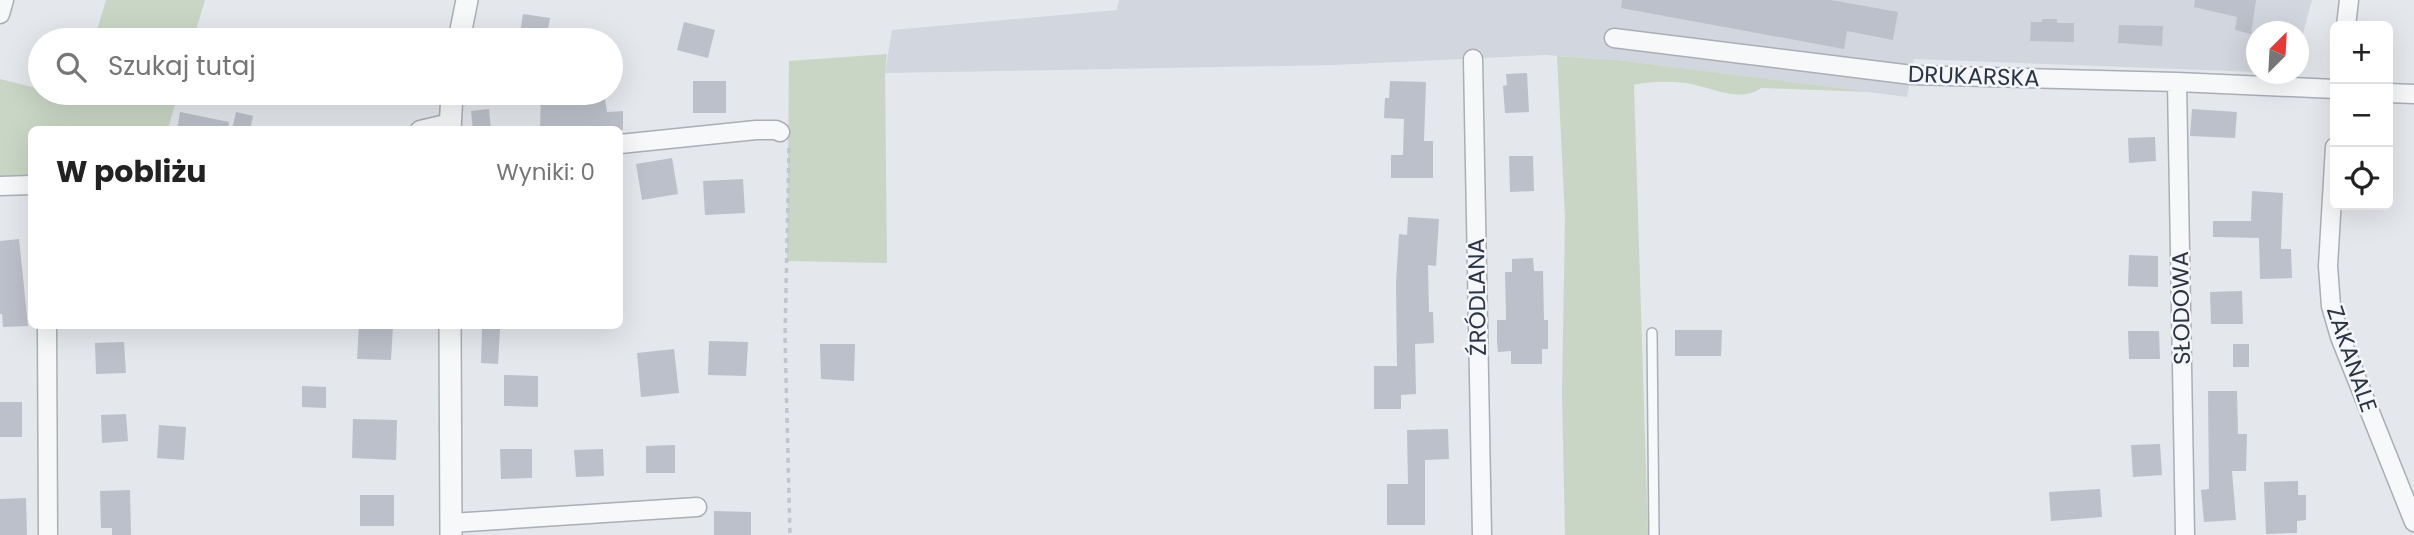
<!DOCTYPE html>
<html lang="pl">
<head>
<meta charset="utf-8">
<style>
	:root { --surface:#fff; --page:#f6f6f6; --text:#222; --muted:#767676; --line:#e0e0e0 }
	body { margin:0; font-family:Poppins,sans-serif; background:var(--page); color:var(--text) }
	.controls { position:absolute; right:21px; top:21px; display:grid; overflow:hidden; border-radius:10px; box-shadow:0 7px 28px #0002 }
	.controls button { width:63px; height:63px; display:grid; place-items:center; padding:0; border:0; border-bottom:2px solid var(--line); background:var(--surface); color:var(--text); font:35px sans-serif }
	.compass { position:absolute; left:2246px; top:21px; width:63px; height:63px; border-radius:50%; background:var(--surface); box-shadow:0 7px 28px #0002; rotate:24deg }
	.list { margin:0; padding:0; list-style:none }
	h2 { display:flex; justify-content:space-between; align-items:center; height:91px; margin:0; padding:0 28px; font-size:30px }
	h2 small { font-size:23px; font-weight:400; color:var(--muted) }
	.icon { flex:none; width:38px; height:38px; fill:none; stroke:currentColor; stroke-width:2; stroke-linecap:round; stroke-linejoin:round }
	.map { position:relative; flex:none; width:2414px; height:535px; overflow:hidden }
	.search { position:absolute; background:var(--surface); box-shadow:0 7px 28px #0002; left:28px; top:28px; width:595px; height:77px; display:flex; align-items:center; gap:18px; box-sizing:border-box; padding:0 24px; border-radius:38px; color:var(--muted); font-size:26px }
	.panel { position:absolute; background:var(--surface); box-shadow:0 7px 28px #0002; left:28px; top:126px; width:595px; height:203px; border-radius:10px }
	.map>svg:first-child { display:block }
</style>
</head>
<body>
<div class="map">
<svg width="2414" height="535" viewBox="0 0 2414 535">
	<rect width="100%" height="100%" fill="#e4e7ec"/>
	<path fill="#d2d6de" d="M 1119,0 L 2312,0 L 2299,48 L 2298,32 L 2256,32 L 2256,72 L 1914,59 L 1907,97 L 1618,60 L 1545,55 L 1333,65 L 885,73 L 892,30 L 1117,10 Z"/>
	<path fill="#c9d6c5" d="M 106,0 L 205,0 L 193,40 L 94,40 Z
		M 887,54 L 885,73 L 887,263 L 787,261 L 789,61 Z
		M 1557,56 L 1618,60 L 1870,92 L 1761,88 C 1740,104 1709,86 1685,83 C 1668,81 1650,81 1634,85 L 1648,535 L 1565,535 L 1562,393 L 1565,218 Z
		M 0,79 L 40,89 L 40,93 L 53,93 L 76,99 L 78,93 L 178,93 L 168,129 L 32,130 L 31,176 L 0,179 Z"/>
	<path fill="#bbc0ca" d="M 1622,0 L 1831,0 L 1898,12 L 1893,40 L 1847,31 L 1844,49 L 1621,8 Z
		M 2195,0 L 2256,0 L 2251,34 L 2235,30 L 2237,17 L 2194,7 Z
		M 523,14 L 550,18 L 546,40 L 519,40 Z
		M 2042,19 L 2057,19 L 2057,23 L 2074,23 L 2074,42 L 2030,41 L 2031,22 L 2042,22 Z
		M 684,22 L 715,30 L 708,58 L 677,50 Z
		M 2119,25 L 2163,26 L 2162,46 L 2118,43 Z
		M 1527,73 L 1529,112 L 1505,113 L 1503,86 L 1507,85 L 1506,74 Z
		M 693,81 L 726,81 L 726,113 L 693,113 Z
		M 1390,81 L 1426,82 L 1424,141 L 1433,141 L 1433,178 L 1391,178 L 1391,155 L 1403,155 L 1404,119 L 1384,118 L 1385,98 L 1389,98 Z
		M 541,93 L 604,93 L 607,112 L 623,111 L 623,130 L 540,130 Z
		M 489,109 L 491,130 L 473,130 L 471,111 Z
		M 2192,109 L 2237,112 L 2235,138 L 2190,136 Z
		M 180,112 L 229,122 L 228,130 L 177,130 Z
		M 236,112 L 253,116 L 250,130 L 232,130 Z
		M 2155,137 L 2156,161 L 2129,163 L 2128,138 Z
		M 1509,156 L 1533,156 L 1534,191 L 1510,192 Z
		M 672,158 L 678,194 L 642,200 L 636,164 Z
		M 743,179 L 745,213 L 705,215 L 703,181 Z
		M 2252,191 L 2283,193 L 2281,249 L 2291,249 L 2292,278 L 2260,279 L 2259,238 L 2213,237 L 2213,221 L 2251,221 Z
		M 1408,217 L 1439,219 L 1436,266 L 1428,265 L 1429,312 L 1433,312 L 1434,343 L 1415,344 L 1416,394 L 1401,395 L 1401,409 L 1374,409 L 1374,366 L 1397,366 L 1396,283 L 1399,234 L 1407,235 Z
		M 19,239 L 28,326 L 3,327 L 2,314 L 0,314 L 0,241 Z
		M 2129,255 L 2158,256 L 2158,287 L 2128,286 Z
		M 1533,258 L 1534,271 L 1543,271 L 1544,320 L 1548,320 L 1548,349 L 1542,349 L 1542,364 L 1511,364 L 1511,351 L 1498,352 L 1497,341 L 1497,320 L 1506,320 L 1505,272 L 1512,272 L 1512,259 Z
		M 2242,291 L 2243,324 L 2211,324 L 2210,292 Z
		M 359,326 L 393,326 L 391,360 L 357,359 Z
		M 482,329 L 500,329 L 498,364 L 481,363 Z
		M 1675,330 L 1722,330 L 1721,356 L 1675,356 Z
		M 2128,331 L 2159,331 L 2160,359 L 2129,359 Z
		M 709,341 L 748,342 L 746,376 L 708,375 Z
		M 124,342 L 126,373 L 96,374 L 95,343 Z
		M 820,344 L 855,344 L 854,381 L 821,379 Z
		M 2233,344 L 2249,344 L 2249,367 L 2233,367 Z
		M 674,349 L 679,393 L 641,397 L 637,353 Z
		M 504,375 L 538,376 L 538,407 L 504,406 Z
		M 302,386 L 326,387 L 326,408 L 302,407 Z
		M 2208,391 L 2237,391 L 2238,434 L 2247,434 L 2246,471 L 2232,471 L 2236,520 L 2204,522 L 2201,490 L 2209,489 Z
		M 0,402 L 22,402 L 22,437 L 0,437 Z
		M 126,414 L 128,441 L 102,443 L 101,415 Z
		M 353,419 L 397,420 L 396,460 L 352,458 Z
		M 159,425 L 186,427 L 184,460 L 157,458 Z
		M 1448,429 L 1449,459 L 1425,460 L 1425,525 L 1387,525 L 1387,484 L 1408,484 L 1407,430 Z
		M 2160,444 L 2162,475 L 2133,477 L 2131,445 Z
		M 675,445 L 675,473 L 646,473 L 646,446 Z
		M 500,449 L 532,449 L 532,478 L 501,479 Z
		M 603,449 L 604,476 L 576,477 L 574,450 Z
		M 2298,481 L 2298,495 L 2306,495 L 2306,520 L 2297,521 L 2297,533 L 2266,534 L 2264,482 Z
		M 2100,489 L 2102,517 L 2051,521 L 2049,492 Z
		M 130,490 L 131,535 L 112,535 L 112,528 L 101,528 L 100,491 Z
		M 360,495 L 394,495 L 394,526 L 360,526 Z
		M 26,498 L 27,535 L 0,535 L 0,499 Z
		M 714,511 L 751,512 L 751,535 L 714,535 Z"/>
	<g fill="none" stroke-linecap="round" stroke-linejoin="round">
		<g stroke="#a9aeb7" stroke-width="12">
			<path id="service" d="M 1652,333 L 1654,535"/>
		</g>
		<g stroke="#a9aeb7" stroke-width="21">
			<path id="minor" d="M 0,14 L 4,0
				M 2346,26 L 2349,0
				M 1614,38 L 1912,75 L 2177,82 L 2335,89
				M 1473,59 L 1482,535
				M 2177,82 L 2185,535
				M 2388,93 L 2414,94
				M 420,130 L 450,123
				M 620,144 L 756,130 L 776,130 L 780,132
				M 2335,147 L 2328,266 L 2331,306 L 2340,337 L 2414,522
				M 0,186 L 32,185
				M 47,326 L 48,535
				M 451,523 L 697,507"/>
		</g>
		<g stroke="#a9aeb7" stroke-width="24">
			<path id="tertiary" d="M 459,40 L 467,0
				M 450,130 L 452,93
				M 450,326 L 451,535"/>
		</g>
		<path stroke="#c2c5cb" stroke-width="3.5" stroke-dasharray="5 5" stroke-linecap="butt" d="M 789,148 L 785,337 L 790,535"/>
		<use href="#service" stroke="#f7f8fa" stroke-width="9"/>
		<use href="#minor" stroke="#f7f8fa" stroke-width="18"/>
		<use href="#tertiary" stroke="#f7f8fa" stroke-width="21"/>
	</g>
	<g text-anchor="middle" stroke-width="5" stroke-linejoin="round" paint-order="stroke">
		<g font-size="23" fill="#2b3445" stroke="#f4f6f9">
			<text transform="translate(1974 76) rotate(2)" y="8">DRUKARSKA</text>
			<text transform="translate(1477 297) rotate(-91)" y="8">ŹRÓDLANA</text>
			<text transform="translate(2181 308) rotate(-91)" y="8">SŁODOWA</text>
			<text transform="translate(2352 359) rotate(71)" y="8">ZAKANALE</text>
		</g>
	</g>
</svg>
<div class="controls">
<button>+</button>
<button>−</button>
<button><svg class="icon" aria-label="locate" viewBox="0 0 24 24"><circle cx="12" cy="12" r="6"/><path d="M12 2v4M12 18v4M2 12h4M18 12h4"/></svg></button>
</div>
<svg class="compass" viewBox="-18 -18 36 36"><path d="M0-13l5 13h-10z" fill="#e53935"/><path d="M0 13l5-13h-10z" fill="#767676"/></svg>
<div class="search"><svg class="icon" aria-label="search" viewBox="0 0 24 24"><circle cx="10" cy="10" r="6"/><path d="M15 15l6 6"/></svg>Szukaj tutaj</div>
<section class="panel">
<h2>W pobliżu<small>Wyniki: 0</small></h2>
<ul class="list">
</ul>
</section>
</div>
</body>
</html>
